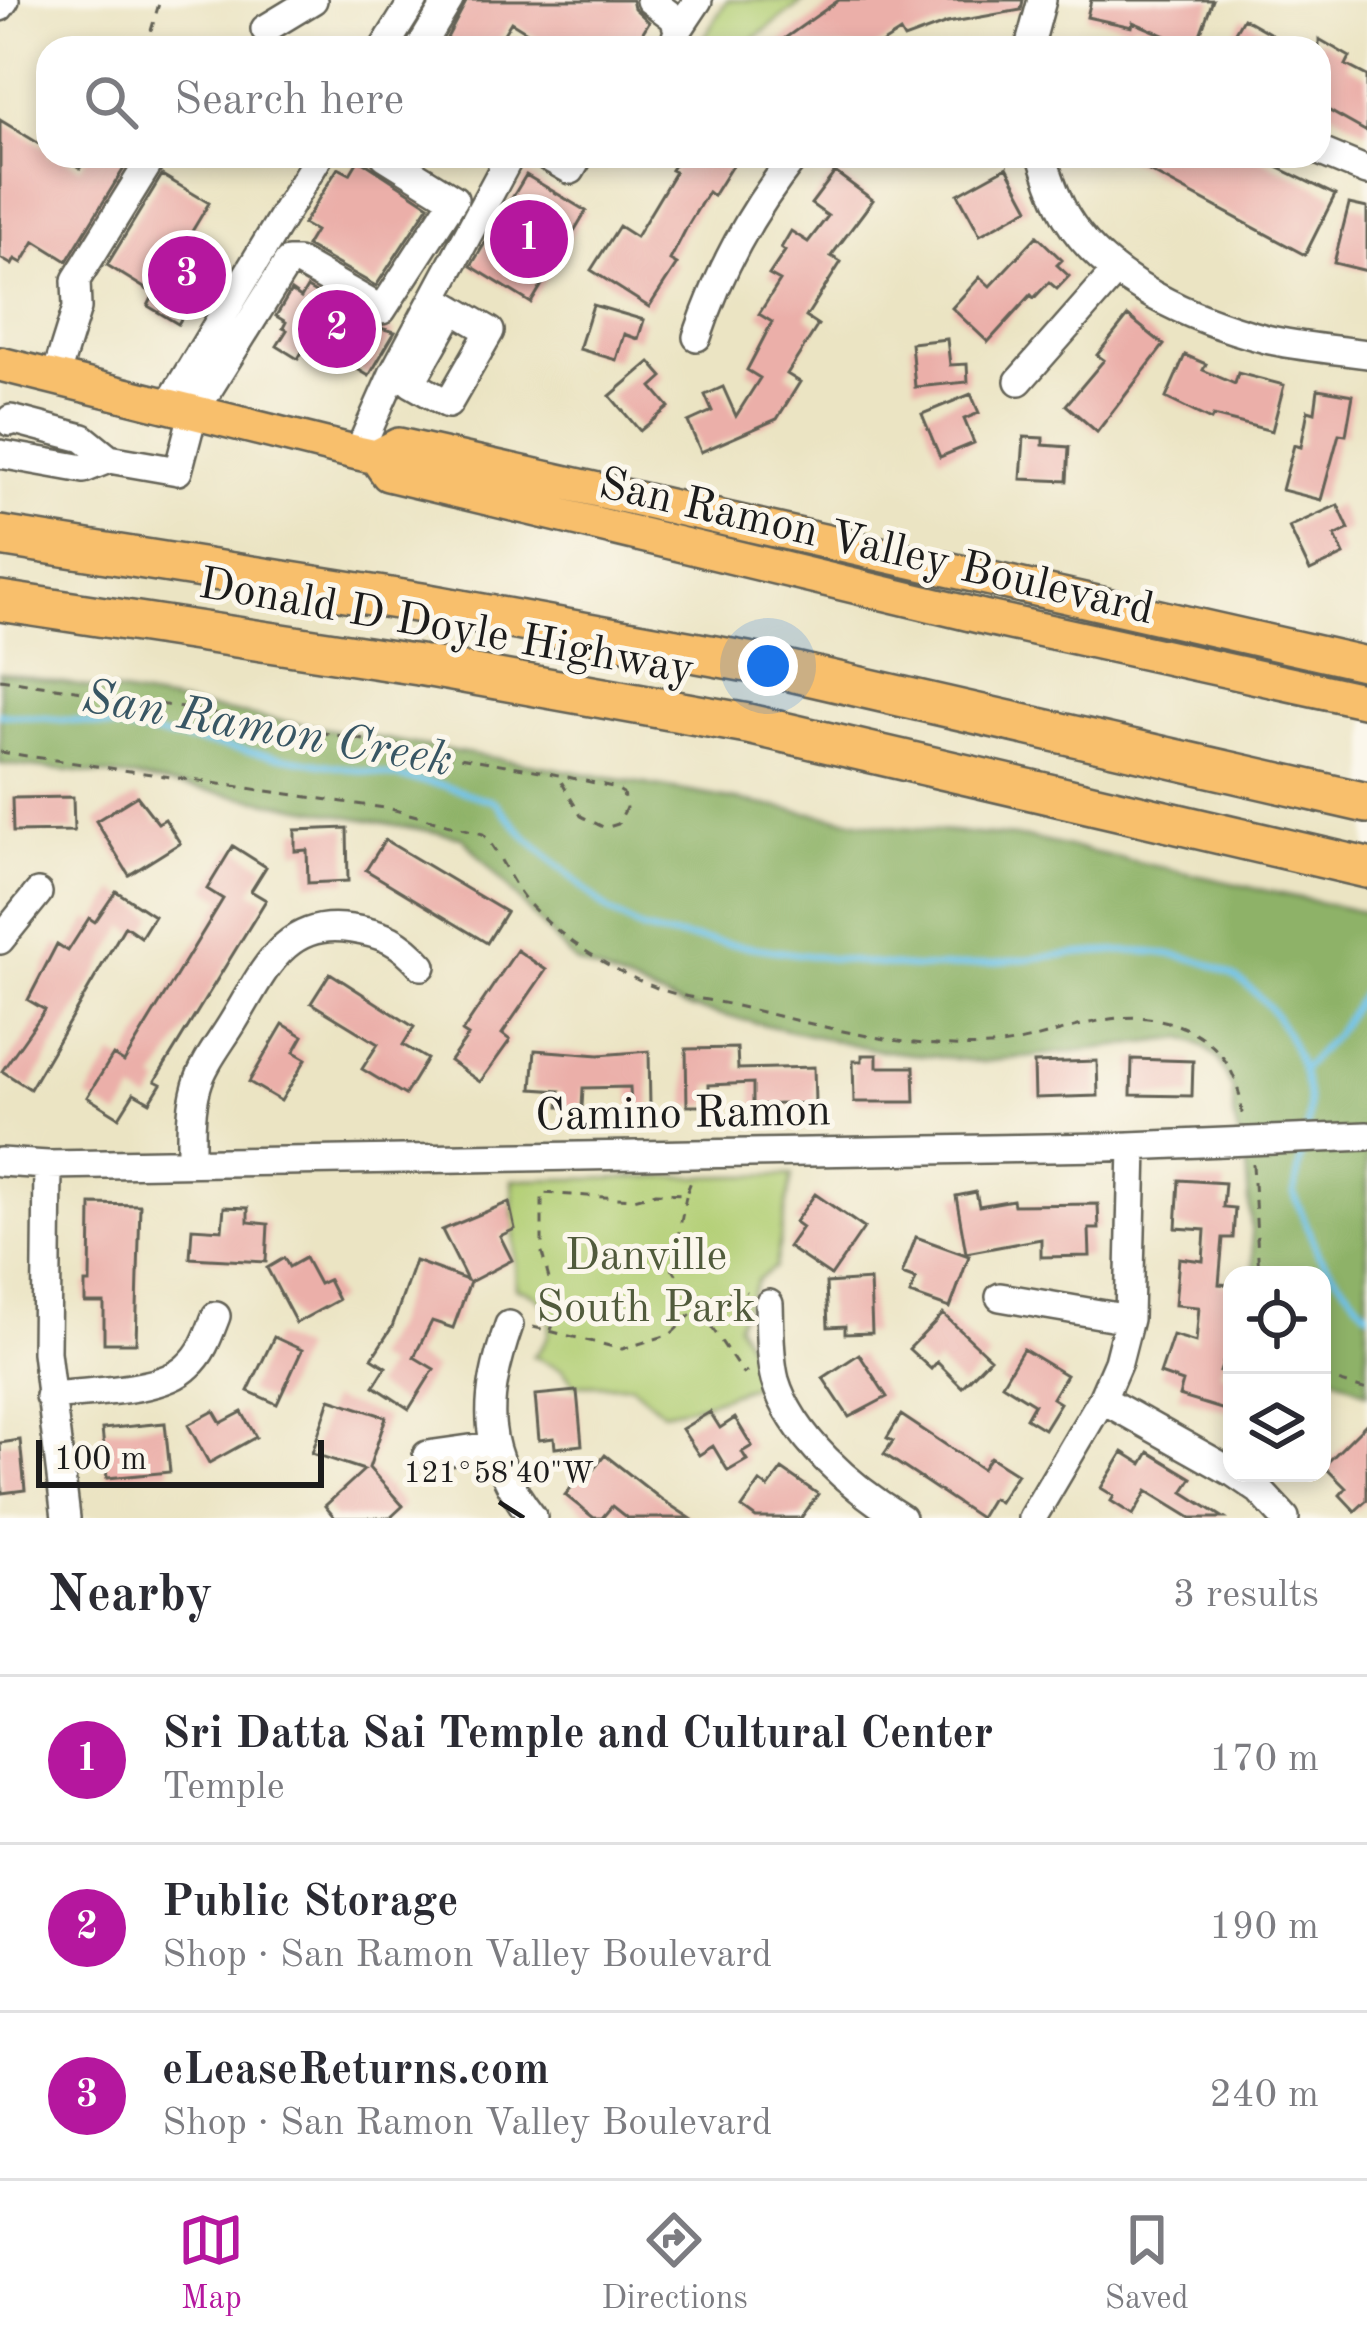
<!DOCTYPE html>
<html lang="en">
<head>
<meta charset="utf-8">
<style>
	:root { --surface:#fff; --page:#f7f7f7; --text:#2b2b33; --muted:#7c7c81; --line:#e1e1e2; --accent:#b5179e }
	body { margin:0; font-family:"Old Standard TT",serif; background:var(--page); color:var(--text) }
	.controls { position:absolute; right:36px; bottom:36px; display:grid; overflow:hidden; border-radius:24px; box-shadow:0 6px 18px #0003 }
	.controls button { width:108px; height:108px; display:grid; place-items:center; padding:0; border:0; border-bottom:3px solid var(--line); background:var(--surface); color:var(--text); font:60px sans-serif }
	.scale { position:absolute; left:36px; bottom:30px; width:288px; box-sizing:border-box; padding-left:12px; border:6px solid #1c1c1c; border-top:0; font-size:33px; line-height:42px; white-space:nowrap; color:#1c1c1c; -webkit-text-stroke:9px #fbf7ec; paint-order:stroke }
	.you { position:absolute; left:768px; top:666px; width:42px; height:42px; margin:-30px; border:9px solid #fff; border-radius:50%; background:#1a73e8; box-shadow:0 0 0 18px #1a73e833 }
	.badge { display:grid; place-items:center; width:78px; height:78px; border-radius:50%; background:var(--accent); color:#fff; font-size:39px; font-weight:700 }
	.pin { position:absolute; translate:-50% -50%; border:6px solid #fff; box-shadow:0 3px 12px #0006 }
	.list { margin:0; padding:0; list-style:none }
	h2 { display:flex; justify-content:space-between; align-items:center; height:156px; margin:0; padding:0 48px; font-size:51px }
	h2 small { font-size:39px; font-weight:400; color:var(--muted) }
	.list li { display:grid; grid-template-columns:78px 1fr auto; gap:36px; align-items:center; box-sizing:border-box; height:168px; padding:0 48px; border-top:3px solid var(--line) }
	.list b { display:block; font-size:45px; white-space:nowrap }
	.list p { margin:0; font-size:39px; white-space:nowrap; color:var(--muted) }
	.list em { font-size:39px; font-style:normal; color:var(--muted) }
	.icon { flex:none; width:66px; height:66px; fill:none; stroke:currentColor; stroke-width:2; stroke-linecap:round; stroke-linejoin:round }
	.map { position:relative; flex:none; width:1367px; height:1518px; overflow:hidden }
	.search { position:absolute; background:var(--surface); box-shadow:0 6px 18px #0003; left:36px; right:36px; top:36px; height:132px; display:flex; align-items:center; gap:30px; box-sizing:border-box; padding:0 42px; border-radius:36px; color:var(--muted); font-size:45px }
	.sheet { height:660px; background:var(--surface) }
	nav { display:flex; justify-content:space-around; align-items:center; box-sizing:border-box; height:168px; border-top:3px solid var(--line); background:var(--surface); font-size:33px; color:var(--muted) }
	nav a { display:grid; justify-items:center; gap:6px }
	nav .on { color:var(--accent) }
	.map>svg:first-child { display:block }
</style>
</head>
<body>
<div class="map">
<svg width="1367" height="1518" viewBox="0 0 1367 1518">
	<rect width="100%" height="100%" fill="#fbf7ec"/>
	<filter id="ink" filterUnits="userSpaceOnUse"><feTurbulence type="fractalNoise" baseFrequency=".00833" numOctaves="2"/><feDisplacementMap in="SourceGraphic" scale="24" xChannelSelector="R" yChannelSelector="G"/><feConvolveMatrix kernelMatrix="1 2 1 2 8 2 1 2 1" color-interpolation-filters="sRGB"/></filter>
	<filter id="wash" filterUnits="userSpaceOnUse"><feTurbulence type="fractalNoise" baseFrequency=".004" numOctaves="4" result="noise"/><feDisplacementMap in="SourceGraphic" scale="48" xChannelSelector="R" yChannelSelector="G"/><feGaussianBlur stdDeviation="2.7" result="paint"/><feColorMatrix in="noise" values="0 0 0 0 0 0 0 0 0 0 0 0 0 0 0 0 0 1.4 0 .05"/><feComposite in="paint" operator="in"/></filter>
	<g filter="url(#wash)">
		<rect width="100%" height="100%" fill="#ebe4c3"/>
		<path fill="#b3cf76" stroke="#687649" stroke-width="3" d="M 727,0 L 805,0 L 742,48 L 698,48 Z
			M 792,1175 L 775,1267 L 758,1279 L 737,1324 L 767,1380 L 703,1404 L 663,1412 L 631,1385 L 575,1385 L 562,1369 L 533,1356 C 562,1332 552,1295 516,1288 L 512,1180 Z"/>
		<path fill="#8eb267" stroke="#556742" stroke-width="3" d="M 0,672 L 897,828 L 1029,838 L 1367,913 L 1367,1393 L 1322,1370 L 1322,1275 L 1255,1275 L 1246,1165 L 1234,1119 L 1233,1090 L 1219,1060 L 1203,1046 L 1184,1038 L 983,1062 L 877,1050 L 685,1007 L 575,962 L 462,837 L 137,778 L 0,764 Z"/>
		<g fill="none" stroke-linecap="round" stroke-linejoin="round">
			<path stroke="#6dc2ea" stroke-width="6" d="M 0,714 L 76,721 L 442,785 L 495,802 L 526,837 L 610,912 L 642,930 L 663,935 C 744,944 825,961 907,967 C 1028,975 1212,895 1286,1033 C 1301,1061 1313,1096 1307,1128
				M 1303,1069 L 1336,1033 L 1367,986
				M 1303,1147 L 1294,1194 L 1318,1254 L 1367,1312"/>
		</g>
		<g id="blocks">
			<path fill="#ebafa9" d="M 467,0 L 632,0 L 634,8 L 649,22 L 633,48 L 553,48 L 511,22 L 495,48 L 464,48 L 447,38 Z
				M 839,0 L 1023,0 L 1021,10 L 947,23 L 904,39 L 900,32 L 875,48 L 771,48 Z
				M 1091,0 L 1213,0 L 1195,48 L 1133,22 L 1132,27 L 1087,17 Z
				M 1243,18 L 1296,48 L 1242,48 L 1230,41 Z
				M 1319,39 L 1350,57 L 1346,65 L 1367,76 L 1367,132 L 1319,105 Z
				M 0,120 L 48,149 L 48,156 L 60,156 L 80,168 L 87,156 L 131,157 L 67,261 L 35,241 L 22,263 L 15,259 L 12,265 L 0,258 Z
				M 680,156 L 738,156 L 713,196 L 708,192 L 688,225 L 670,260 L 677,264 L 649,307 L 591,270 L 619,226 L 636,237 L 675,172 L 671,170 Z
				M 1121,156 L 1254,156 L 1335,195 L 1305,255 Z
				M 359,159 L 429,205 L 376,286 L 306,246 L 315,231 L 303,224 L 338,168 L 350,174 Z
				M 1007,167 L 1029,208 L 980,235 L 958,194 Z
				M 835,172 L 873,200 L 831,256 L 841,262 L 806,317 L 818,325 L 787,374 L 800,382 L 777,419 L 701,452 L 688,422 L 712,411 L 705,395 L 723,387 L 736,416 L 760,378 L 747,370 L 772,322 L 759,314 L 780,281 L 769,275 L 785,251 L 781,248 L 791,231 L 808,242 L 828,216 L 811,204 Z
				M 162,175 L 209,203 L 188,238 L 219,257 L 178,324 L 148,306 L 154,294 L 107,265 Z
				M 526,175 L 586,211 L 531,303 L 471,266 Z
				M 1349,204 L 1367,208 L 1367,271 L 1334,263 Z
				M 1037,236 L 1062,260 L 1057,265 L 1069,276 L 1057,289 L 1049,282 L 1034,298 L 1031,295 L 988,342 L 952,308 L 980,277 L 990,286 Z
				M 307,288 L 373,326 L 395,332 L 369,376 L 347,363 L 342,371 L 302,352 L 298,359 L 277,346 L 287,330 L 283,328 L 286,322 L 276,316 L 291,291 L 301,298 Z
				M 593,305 L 644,320 L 638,339 L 624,334 L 616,360 L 579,349 Z
				M 1128,316 L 1164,345 L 1097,432 L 1066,405 L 1104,360 L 1097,355 Z
				M 947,339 L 950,365 L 967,364 L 968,382 L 915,387 L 911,343 Z
				M 1185,355 L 1206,364 L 1203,370 L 1235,384 L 1238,373 L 1284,385 L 1272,431 L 1213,416 L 1211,420 L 1166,398 Z
				M 650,362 L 663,377 L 652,387 L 669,407 L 640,431 L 610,396 Z
				M 1318,389 L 1353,395 L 1346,435 L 1339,434 L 1321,500 L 1282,490 L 1294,445 L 1301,447 L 1308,410 L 1315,412 Z
				M 971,394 L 979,413 L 964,419 L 974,443 L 940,457 L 922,414 Z
				M 1024,437 L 1043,438 L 1043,445 L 1069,447 L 1067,481 L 1021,479 Z
				M 1338,505 L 1349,529 L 1335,536 L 1344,555 L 1310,571 L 1289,527 Z
				M 137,796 L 158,823 L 165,819 L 180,843 L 129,875 L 96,821 Z
				M 73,797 L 74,831 L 13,832 L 12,798 Z
				M 347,828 L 348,881 L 308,883 L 307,850 L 295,851 L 295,830 Z
				M 385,840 L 506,912 L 487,943 L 366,870 Z
				M 233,846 L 266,867 L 251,891 L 266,900 L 155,1081 L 161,1084 L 150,1102 L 134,1093 L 119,1117 L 87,1097 L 113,1055 L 124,1062 L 223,899 L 207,889 Z
				M 116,891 L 154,916 L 141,937 L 125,926 L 30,1089 L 2,1071 L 45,1010 L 28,1000 L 57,944 L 68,951 L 89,918 L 95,922 Z
				M 517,950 L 546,970 L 502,1034 L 510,1040 L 480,1082 L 450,1061 L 468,1036 L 462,1032 Z
				M 330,973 L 414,1027 L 403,1045 L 427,1059 L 405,1095 L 362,1069 L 378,1044 L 311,1003 Z
				M 283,1024 L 303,1036 L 294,1052 L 306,1059 L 281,1101 L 249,1082 Z
				M 737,1048 L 738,1069 L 814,1067 L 815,1103 L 753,1105 L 753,1083 L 709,1085 L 709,1106 L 687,1106 L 686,1049 Z
				M 535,1050 L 599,1055 L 649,1051 L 650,1106 L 631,1107 L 630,1087 L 583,1088 L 582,1108 L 559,1107 L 560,1091 L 532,1089 Z
				M 862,1055 L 877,1055 L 877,1067 L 914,1067 L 915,1102 L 854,1102 L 853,1061 L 862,1061 Z
				M 1132,1059 L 1193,1061 L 1192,1096 L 1131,1095 Z
				M 1097,1061 L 1098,1096 L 1035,1098 L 1034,1063 Z
				M 1179,1180 L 1225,1183 L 1223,1207 L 1235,1208 L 1233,1238 L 1223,1238 L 1219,1284 L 1232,1285 L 1232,1335 L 1220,1372 L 1232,1376 L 1228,1411 L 1179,1396 L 1183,1382 L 1160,1374 L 1173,1335 L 1196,1342 L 1199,1307 L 1175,1305 L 1179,1258 L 1203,1261 L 1205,1230 L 1176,1228 Z
				M 976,1192 L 979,1206 L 1013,1200 L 1014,1205 L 1098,1204 L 1099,1229 L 1089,1229 L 1090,1256 L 1041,1257 L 1041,1239 L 966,1253 L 956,1196 Z
				M 815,1194 L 864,1228 L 831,1276 L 788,1247 L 802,1227 L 795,1222 Z
				M 509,1202 L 515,1229 L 500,1236 L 512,1260 L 470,1282 L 453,1328 L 432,1321 L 414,1357 L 434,1369 L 409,1409 L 374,1386 L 386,1367 L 372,1358 L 392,1327 L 415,1261 L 467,1280 L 442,1230 Z
				M 91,1204 L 140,1205 L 136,1343 L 104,1343 L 104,1303 L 85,1303 L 85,1283 L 90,1283 Z
				M 224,1207 L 248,1208 L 248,1222 L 268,1224 L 266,1262 L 190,1258 L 192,1228 L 222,1230 Z
				M 916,1237 L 969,1256 L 950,1308 L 910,1294 L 916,1279 L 902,1274 Z
				M 284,1258 L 289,1267 L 305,1258 L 319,1284 L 328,1280 L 338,1300 L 296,1323 L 267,1268 Z
				M 870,1280 L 872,1333 L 845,1334 L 845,1326 L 828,1327 L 826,1283 Z
				M 943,1314 L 990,1358 L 962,1387 L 937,1362 L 931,1369 L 909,1349 Z
				M 274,1337 L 302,1350 L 277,1404 L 248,1391 Z
				M 1023,1349 L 1066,1375 L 1052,1398 L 1060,1403 L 1044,1429 L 1026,1418 L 1034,1404 L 1002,1384 Z
				M 859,1354 L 887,1397 L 849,1417 L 823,1378 Z
				M 577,1391 L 582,1445 L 555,1448 L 554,1438 L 539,1440 L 535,1395 Z
				M 330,1399 L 386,1417 L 369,1468 L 403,1506 L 390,1518 L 335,1518 L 325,1506 L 364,1470 L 312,1453 Z
				M 214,1411 L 221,1423 L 242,1412 L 256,1437 L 209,1463 L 188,1425 Z
				M 710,1412 L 720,1428 L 735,1418 L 752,1446 L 742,1452 L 747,1460 L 728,1471 L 713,1446 L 699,1455 L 682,1429 Z
				M 901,1415 L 982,1469 L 990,1457 L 1017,1474 L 999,1502 L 992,1498 L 980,1518 L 884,1454 L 893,1441 L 887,1438 Z
				M 165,1423 L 170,1472 L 107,1478 L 102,1429 Z
				M 1367,1423 L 1367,1500 L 1355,1511 L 1340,1495 L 1346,1488 L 1324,1466 Z
				M 20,1440 L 25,1490 L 2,1493 L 0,1443 Z
				M 1123,1452 L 1142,1464 L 1149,1452 L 1192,1478 L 1183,1492 L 1224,1518 L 1191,1518 L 1147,1491 L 1133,1515 L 1111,1501 L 1114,1496 L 1101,1488 Z
				M 605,1455 L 661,1499 L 690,1518 L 627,1518 L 612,1506 L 602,1518 L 594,1518 L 565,1495 L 584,1472 L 585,1480 Z
				M 782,1469 L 818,1494 L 801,1518 L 756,1518 L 742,1508 L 760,1482 L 768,1488 Z"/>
		</g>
	</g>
	<g filter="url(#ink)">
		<use href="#blocks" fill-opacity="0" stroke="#646256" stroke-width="3"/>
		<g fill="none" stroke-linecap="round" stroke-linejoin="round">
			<g stroke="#646256" stroke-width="32">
				<path id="minor" d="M 650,0 L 674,18 L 678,30
					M 0,7 L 5,0
					M 265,29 L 313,0
					M 384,48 L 414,0
					M 420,48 L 449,0
					M 673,48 L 678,30 L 698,0
					M 1029,48 L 1042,0
					M 1319,151 L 1367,171
					M 546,156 L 571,170 L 579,156
					M 1042,156 C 1048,175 1056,198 1066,216 C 1106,283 1194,320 1266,339 C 1299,347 1334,349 1367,354
					M 434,298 L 490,331 L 448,404 L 411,383 L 453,309
					M 697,337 C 720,269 750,213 795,156
					M 55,378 L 77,308 L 76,280 L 153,156
					M 1019,381 L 1115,272
					M 167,408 L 319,156
					M 10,422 L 11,419 L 83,438 L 109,459
					M 358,453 L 393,374 L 510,156
					M 0,454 L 84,469 L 109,459 L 178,471 L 193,414 L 288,262 L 298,262 L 382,310 L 454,199 L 385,156
					M 0,940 L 38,893
					M 191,1160 C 191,1134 190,1111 197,1086 C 203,1064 221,1042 233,1022 C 263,973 284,917 352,929 C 384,934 400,941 422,966
					M 0,1162 L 48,1165 L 1105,1147 L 1367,1136
					M 48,1165 L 46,1352 L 66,1518
					M 1000,1297 L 1129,1319
					M 769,1304 C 770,1329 769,1357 775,1380 C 792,1437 852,1488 901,1518
					M 509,1325 C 482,1403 481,1452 533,1518
					M 49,1396 C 85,1392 163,1392 188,1366 C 203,1353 209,1334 216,1316
					M 1102,1399 L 1232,1472
					M 427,1455 L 491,1446
					M 1234,1473 L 1259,1490 L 1285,1518
					M 1032,1518 L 1102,1399 L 1118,1362 L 1129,1319 L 1133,1146"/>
			</g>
			<g stroke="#646256" stroke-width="38">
				<path id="major" d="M 0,364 L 358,453 L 376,457 L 399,445 L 1367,664
					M 376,457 L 388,474 L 983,617 L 1367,701"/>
			</g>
			<g stroke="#646256" stroke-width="44">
				<path id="highway" d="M 0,536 L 428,604 L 764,665 L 1367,803
					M 0,601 L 419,665 L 748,724 L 1367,868"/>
			</g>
			<path stroke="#646256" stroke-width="3" stroke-dasharray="9 9" stroke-linecap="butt" d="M 146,48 L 160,0
				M 0,679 L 103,694 L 540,771 L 613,787 L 623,793 L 626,808 L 618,824 L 605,828 L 581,816 L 558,776
				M 0,752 L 391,809 L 483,834 C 503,857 512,888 534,909 C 566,942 615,972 657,988 C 680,997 705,999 728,1004 C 814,1024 901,1050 989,1046 C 1046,1043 1102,1007 1160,1020 C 1210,1031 1239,1064 1242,1114
				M 1253,1164 L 1259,1275
				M 686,1196 L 672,1268 L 743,1374 L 747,1371
				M 533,1327 L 622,1349 L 671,1334 L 709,1297 L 741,1289 L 746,1292
				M 551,1330 L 558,1312 L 542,1253 L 542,1193 L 634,1199 L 656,1193 L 686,1194 L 692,1179
				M 1322,1376 L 1367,1390"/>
			<use href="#minor" stroke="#fff" stroke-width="27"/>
			<use href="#major" stroke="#f8bf6c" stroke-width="33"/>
			<use href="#highway" stroke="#f8bf6c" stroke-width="39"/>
		</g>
	</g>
	<path fill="none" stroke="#1c1c1c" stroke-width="4.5" d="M 499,1502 L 524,1518"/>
	<g text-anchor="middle" stroke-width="10" stroke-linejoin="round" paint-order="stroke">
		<g font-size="45" fill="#1c1c1c" stroke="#fbf7ec">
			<text transform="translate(877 544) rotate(13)" y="16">San Ramon Valley Boulevard</text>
			<text transform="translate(447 624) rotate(10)" y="16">Donald D Doyle Highway</text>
			<text transform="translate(683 1111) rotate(-1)" y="16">Camino Ramon</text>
		</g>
		<g font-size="45" fill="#515b3c" stroke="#fbf7ec">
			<text x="646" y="1269">Danville<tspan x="646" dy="52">South Park</tspan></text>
		</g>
		<g font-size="48" font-style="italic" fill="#385664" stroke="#fbf7ec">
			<text transform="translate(268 726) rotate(10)" y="17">San Ramon Creek</text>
		</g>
	</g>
	<g font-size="30" text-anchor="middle" fill="#1c1c1c" stroke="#fbf7ec" stroke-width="10" stroke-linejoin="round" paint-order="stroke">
		<text x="499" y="1482">121°58'40"W</text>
	</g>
</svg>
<div class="controls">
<button><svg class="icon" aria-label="locate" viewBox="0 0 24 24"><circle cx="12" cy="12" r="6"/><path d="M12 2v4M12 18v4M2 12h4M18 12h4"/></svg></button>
<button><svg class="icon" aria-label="layers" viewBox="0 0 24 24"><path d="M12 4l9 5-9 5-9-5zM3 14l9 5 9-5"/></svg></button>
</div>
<div class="scale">100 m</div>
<div class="you"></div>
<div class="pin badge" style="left:529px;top:239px">1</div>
<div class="pin badge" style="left:337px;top:329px">2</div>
<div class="pin badge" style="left:187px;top:275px">3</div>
<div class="search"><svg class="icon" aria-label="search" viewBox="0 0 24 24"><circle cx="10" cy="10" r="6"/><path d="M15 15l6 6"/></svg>Search here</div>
</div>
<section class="sheet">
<h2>Nearby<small>3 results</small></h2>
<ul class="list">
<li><span class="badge">1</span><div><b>Sri Datta Sai Temple and Cultural Center</b><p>Temple</p></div><em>170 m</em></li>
<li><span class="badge">2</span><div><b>Public Storage</b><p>Shop · San Ramon Valley Boulevard</p></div><em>190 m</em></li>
<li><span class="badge">3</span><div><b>eLeaseReturns.com</b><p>Shop · San Ramon Valley Boulevard</p></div><em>240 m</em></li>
</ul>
</section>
<nav>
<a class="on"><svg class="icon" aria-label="map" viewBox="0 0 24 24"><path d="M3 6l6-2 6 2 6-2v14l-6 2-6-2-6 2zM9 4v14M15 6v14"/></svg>Map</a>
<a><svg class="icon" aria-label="directions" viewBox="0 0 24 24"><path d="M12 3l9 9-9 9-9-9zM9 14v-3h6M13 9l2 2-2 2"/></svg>Directions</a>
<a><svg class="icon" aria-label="saved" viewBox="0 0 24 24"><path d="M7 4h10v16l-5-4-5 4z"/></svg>Saved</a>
</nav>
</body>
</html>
